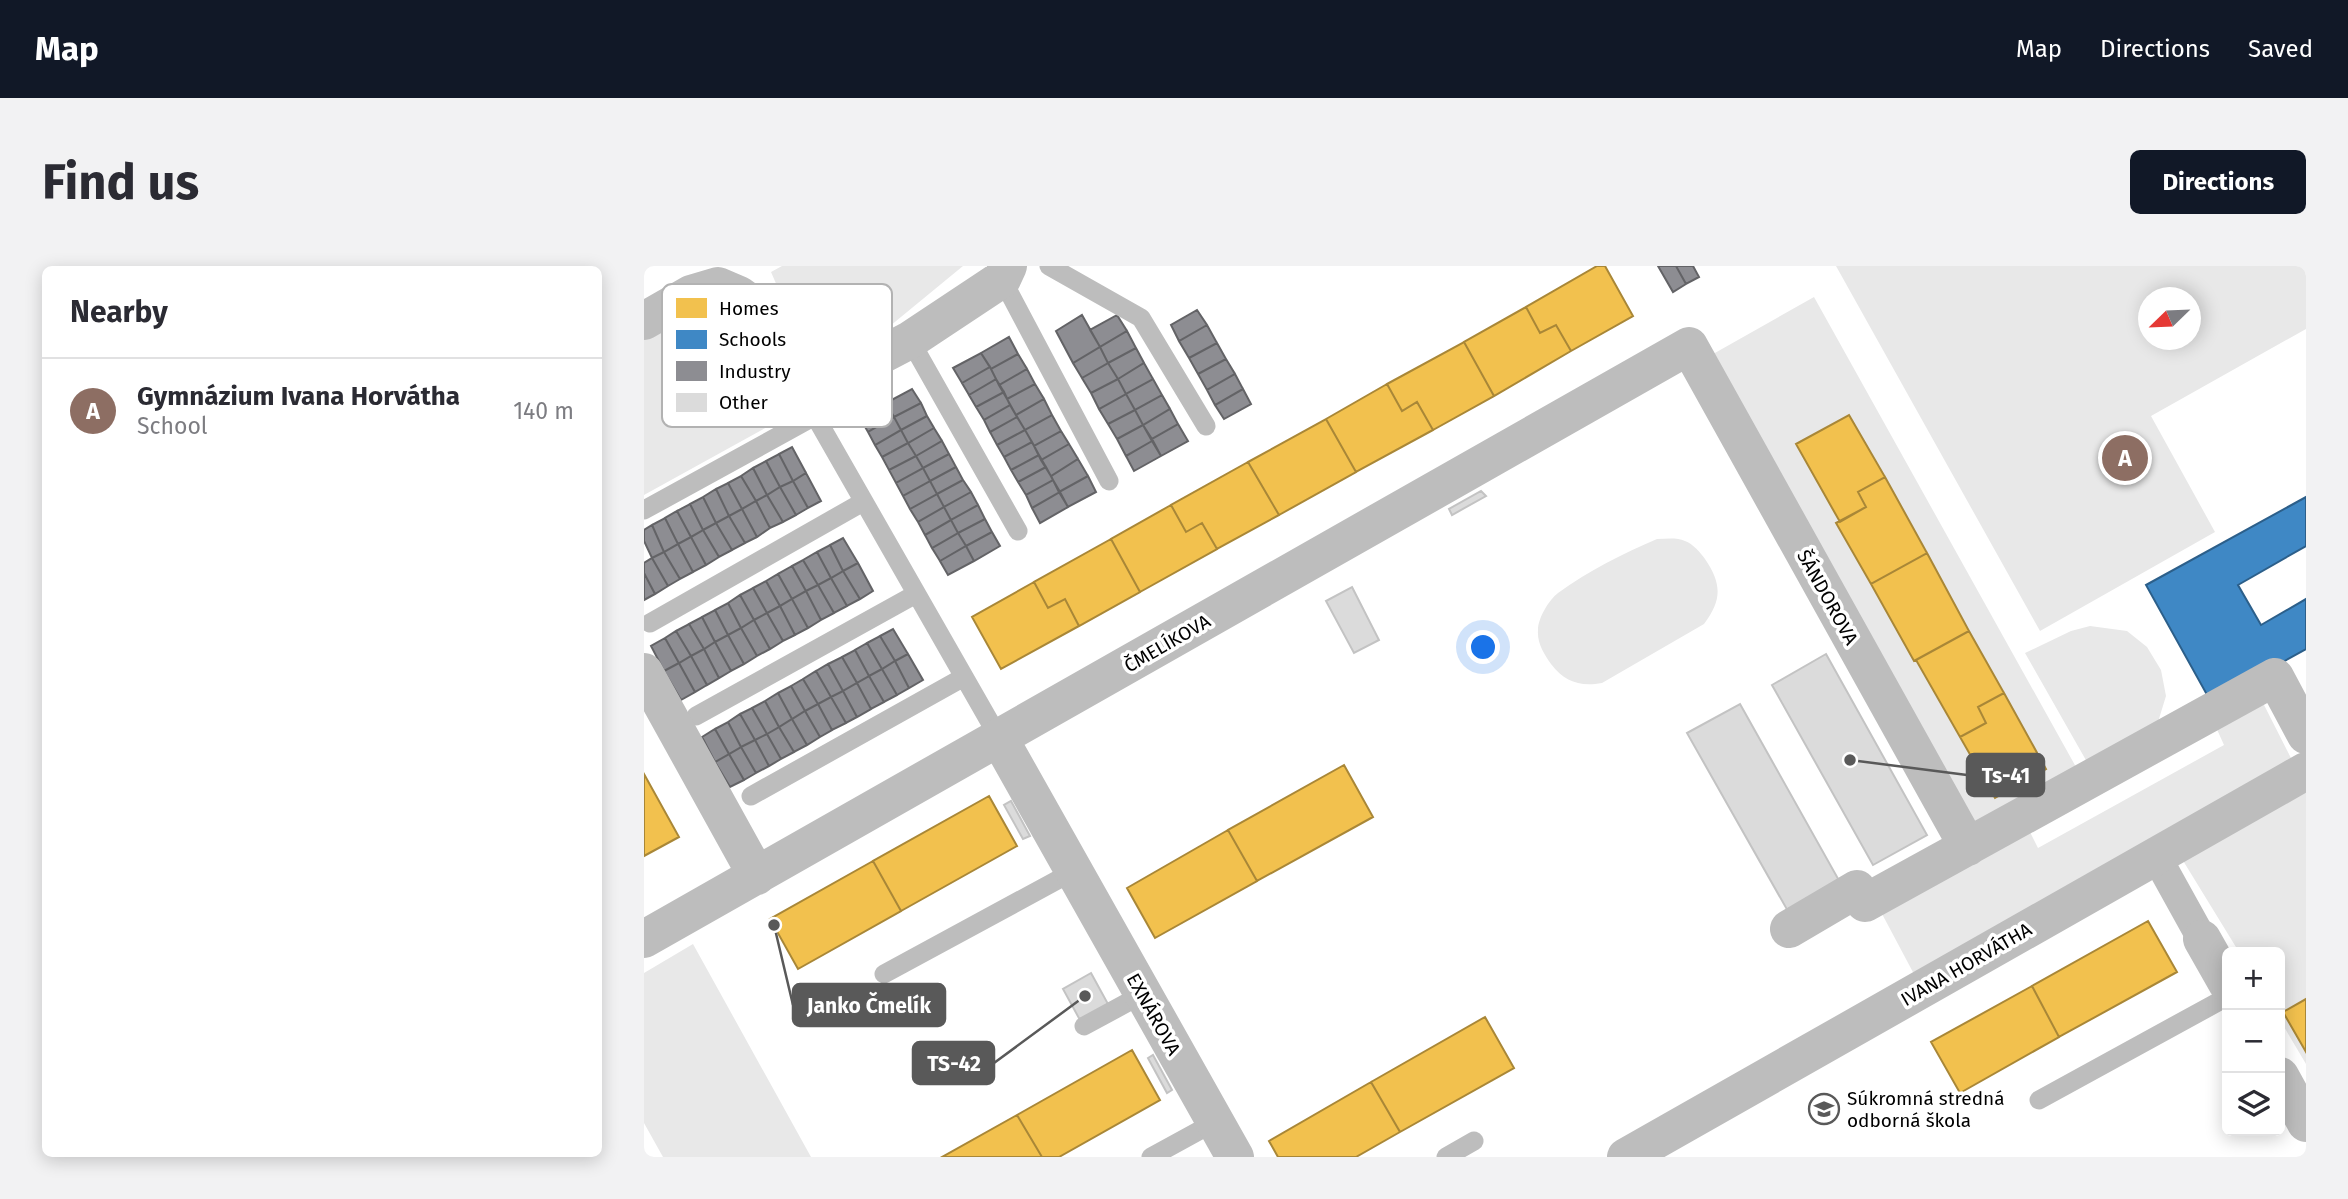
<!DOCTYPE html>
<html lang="en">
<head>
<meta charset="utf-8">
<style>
	:root { --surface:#fff; --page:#f2f2f3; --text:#2b2b33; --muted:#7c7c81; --line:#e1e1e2; --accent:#111827 }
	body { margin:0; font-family:"Fira Sans",sans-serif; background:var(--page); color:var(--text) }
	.controls { position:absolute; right:21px; bottom:21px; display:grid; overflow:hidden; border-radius:10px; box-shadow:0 4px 18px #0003 }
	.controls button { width:63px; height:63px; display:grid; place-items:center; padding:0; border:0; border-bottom:2px solid var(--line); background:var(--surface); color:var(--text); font:35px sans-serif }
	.compass { position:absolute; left:1494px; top:21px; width:63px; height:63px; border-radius:50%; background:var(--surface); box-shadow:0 4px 18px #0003; rotate:247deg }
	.you { position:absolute; left:840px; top:382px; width:24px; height:24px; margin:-18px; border:5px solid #fff; border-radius:50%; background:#1a73e8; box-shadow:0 0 0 10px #1a73e833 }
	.badge { display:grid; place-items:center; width:46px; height:46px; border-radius:50%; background:var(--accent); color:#fff; font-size:23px; font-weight:700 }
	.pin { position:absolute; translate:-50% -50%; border:4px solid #fff; box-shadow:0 2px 7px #0006 }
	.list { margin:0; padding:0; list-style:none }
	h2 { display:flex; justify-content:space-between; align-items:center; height:91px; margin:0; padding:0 28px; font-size:30px }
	h2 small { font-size:23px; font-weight:400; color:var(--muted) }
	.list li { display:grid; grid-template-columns:46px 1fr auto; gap:21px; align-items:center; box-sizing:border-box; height:105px; padding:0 28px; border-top:2px solid var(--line) }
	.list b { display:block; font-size:26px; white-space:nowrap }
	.list p { margin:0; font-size:23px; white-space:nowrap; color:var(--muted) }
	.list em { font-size:23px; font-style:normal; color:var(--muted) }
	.icon { flex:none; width:38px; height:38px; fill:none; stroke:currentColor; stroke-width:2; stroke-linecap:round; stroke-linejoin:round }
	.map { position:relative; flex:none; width:1662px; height:891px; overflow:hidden; border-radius:10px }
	header { display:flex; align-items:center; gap:42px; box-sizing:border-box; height:98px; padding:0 35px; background:var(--accent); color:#fff }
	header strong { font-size:33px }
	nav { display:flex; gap:38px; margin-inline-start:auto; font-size:24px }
	.intro { display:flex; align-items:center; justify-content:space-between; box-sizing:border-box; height:168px; padding:0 42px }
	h1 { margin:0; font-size:49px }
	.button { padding:18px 32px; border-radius:10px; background:var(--accent); color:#fff; font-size:24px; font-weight:700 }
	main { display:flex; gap:42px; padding:0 42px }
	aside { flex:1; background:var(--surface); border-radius:10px; box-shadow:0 4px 18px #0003 }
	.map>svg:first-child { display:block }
</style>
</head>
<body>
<header>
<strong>Map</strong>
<nav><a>Map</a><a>Directions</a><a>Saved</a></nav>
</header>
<div class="intro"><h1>Find us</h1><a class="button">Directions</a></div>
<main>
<aside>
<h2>Nearby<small></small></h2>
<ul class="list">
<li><span class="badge" style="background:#8d6e63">A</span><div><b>Gymnázium Ivana Horvátha</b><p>School</p></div><em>140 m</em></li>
</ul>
</aside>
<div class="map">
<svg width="1662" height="891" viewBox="0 0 1662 891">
	<rect width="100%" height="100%" fill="#fff"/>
	<path fill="#e8e8e8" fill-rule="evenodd" d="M 138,0 L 319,0 L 246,60 L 227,70 L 178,51 L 137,29 L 127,6 Z
		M 1192,0 L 1662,0 L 1662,63 L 1507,150 L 1571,266 L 1396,365 ZM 1504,32 L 1546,32 L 1546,74 L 1504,74 Z
		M 1170,31 L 1437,510 L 1323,560 L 1062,92 Z
		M 60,47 L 86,54 L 117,76 L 154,144 L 0,229 L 0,71 L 26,56 Z
		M 1013,273 C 1022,273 1032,271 1041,275 C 1049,278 1056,286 1061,293 C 1078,318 1078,334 1060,358 L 958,417 C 936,421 921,416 907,398 C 900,388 893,377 894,364 C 894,352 905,334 914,327 C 944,305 980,287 1013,273 Z
		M 1446,360 L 1483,365 L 1503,381 L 1517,404 L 1522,430 L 1514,456 L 1447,503 L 1381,387 L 1427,365 Z
		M 1618,435 L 1650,498 L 1271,710 L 1237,646 L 1385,564 L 1394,582 L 1580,479 L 1571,459 Z
		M 1662,526 L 1662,798 L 1636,754 L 1636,686 L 1595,686 L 1538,593 Z
		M 49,678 L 167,891 L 19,891 L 0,857 L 0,707 Z"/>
	<path fill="#f2c14e" stroke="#a98737" stroke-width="2" d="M 953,0 L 961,0 L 989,50 L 927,85 L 912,59 L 896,67 L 882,41 Z
		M 882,41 L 896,67 L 912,59 L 927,85 L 850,130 L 820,76 Z
		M 820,76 L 850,130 L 789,164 L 773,136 L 758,145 L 743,118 Z
		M 743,118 L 758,145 L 773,136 L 789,164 L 712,206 L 682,153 Z
		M 1205,149 L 1241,211 L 1214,226 L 1222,241 L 1196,256 L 1152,178 Z
		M 682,153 L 712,206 L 635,249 L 604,196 Z
		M 604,196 L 635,249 L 573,283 L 558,257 L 542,266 L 527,239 Z
		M 1241,211 L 1283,287 L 1227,318 L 1192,257 L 1222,241 L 1214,226 Z
		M 527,239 L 542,266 L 558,257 L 573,283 L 496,326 L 467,273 Z
		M 467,273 L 496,326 L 435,360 L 421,333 L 404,342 L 390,316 Z
		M 1283,287 L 1325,365 L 1270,395 L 1227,318 Z
		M 390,316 L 404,342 L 421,333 L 435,360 L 357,403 L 328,351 Z
		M 1325,365 L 1360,427 L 1334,441 L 1342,457 L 1316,471 L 1272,394 Z
		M 1360,427 L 1402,503 L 1351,532 L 1316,471 L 1342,457 L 1334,441 Z
		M 700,499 L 729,551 L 613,615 L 584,564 Z
		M 0,508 L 35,571 L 0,590 Z
		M 345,530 L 373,580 L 257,645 L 229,595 Z
		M 584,564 L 613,615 L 511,672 L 483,622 Z
		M 229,595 L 257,645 L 154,703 L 126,653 Z
		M 1504,655 L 1533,706 L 1415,771 L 1388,720 Z
		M 1388,720 L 1415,771 L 1316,827 L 1287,776 Z
		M 1662,733 L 1662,786 L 1639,746 Z
		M 841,751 L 870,802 L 756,866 L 727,816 Z
		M 488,784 L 516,834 L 415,891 L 398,891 L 373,849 Z
		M 727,816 L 756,866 L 712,891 L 634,891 L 625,875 Z
		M 373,849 L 398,891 L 298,891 Z"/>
	<path fill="#3f88c5" stroke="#2c5f8a" stroke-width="2" d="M 1662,231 L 1662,280 L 1594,319 L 1617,359 L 1662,333 L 1662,383 L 1567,436 L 1502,319 Z"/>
	<path fill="#8d8d92" stroke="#636366" stroke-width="2" d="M 1014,0 L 1032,0 L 1042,18 L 1029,26 Z
		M 1032,0 L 1049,0 L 1055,11 L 1042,18 Z
		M 553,44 L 563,59 L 535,75 L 527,59 Z
		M 438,49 L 456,81 L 429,97 L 412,65 Z
		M 473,49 L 483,65 L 456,81 L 446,64 Z
		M 563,59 L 573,77 L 545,92 L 535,75 Z
		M 483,65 L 492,82 L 464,97 L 456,81 Z
		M 365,71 L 374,88 L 347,103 L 337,87 Z
		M 573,77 L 582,93 L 554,108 L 545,92 Z
		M 456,81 L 464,97 L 438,112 L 429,97 Z
		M 492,82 L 500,97 L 474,113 L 464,97 Z
		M 337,87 L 346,101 L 318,117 L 309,102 Z
		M 374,88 L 383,103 L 355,119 L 347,103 Z
		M 582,93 L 591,108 L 563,124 L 554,108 Z
		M 464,97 L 474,113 L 447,127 L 438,112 Z
		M 500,97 L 509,113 L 482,128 L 474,113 Z
		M 346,101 L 352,113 L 325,129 L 318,117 Z
		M 383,103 L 391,118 L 363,133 L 355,119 Z
		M 591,108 L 599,123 L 571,139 L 563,124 Z
		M 352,113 L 360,126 L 332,141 L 325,129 Z
		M 474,113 L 482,128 L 455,143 L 447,127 Z
		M 509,113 L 518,129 L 491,144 L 482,128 Z
		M 391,118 L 400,133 L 372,149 L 363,133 Z
		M 268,123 L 277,137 L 250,151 L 242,137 Z
		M 599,123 L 607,138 L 580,153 L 571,139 Z
		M 360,126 L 366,139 L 340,154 L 332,141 Z
		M 482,128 L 491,144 L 464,158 L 455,143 Z
		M 518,129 L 526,143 L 499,159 L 491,144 Z
		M 400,133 L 408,149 L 381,164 L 372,149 Z
		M 242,137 L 250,151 L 224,166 L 216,152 Z
		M 277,137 L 283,150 L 257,164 L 250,151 Z
		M 366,139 L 373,151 L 346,166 L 340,154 Z
		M 526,143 L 534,158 L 508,173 L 499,159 Z
		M 491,144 L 499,159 L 473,173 L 464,158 Z
		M 408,149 L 417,165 L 390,180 L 381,164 Z
		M 283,150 L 290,162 L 264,177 L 257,164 Z
		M 250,151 L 257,164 L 231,179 L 224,166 Z
		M 373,151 L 381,164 L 353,179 L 346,166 Z
		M 534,158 L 544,175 L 517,190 L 508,173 Z
		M 499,159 L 508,175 L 482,190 L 473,173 Z
		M 290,162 L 298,175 L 272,190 L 264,177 Z
		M 257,164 L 264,177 L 238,191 L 231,179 Z
		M 381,164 L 388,176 L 360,191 L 353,179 Z
		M 417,165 L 425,178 L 397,194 L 390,180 Z
		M 298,175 L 305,188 L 279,202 L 272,190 Z
		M 508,175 L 517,190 L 490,205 L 482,190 Z
		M 388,176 L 395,189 L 367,204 L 360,191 Z
		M 264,177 L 272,190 L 245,204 L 238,191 Z
		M 425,178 L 434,193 L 407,210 L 397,194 Z
		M 148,181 L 162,207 L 149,215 L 135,188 Z
		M 135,188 L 149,215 L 136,221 L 122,195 Z
		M 305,188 L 312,201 L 286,215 L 279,202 Z
		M 395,189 L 402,201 L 374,216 L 367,204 Z
		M 272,190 L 279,202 L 252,217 L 245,204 Z
		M 434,193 L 444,210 L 415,226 L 407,210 Z
		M 122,195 L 136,221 L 123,229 L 109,202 Z
		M 312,201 L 319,214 L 293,228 L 286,215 Z
		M 402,201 L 409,214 L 382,229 L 374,216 Z
		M 109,202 L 123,229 L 112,235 L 97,210 Z
		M 279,202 L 286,215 L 259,230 L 252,217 Z
		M 162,207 L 177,235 L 164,242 L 149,215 Z
		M 97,210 L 112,235 L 98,243 L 84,217 Z
		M 444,210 L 452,226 L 424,241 L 415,226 Z
		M 319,214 L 327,226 L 300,241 L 293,228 Z
		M 409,214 L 416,226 L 388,242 L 382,229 Z
		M 149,215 L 164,242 L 152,249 L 136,221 Z
		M 286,215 L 293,228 L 266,243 L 259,230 Z
		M 84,217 L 98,243 L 85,250 L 72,223 Z
		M 136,221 L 152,249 L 139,256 L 123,229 Z
		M 72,223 L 85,250 L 72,257 L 59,231 Z
		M 327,226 L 334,239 L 307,254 L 300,241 Z
		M 416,226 L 424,241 L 396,257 L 388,242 Z
		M 293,228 L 300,241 L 274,256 L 266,243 Z
		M 123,229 L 139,256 L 126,262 L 112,235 Z
		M 59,231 L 72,257 L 59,264 L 46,238 Z
		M 112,235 L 126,262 L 113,271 L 98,243 Z
		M 46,238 L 59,264 L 47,271 L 33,245 Z
		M 334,239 L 341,253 L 314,267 L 307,254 Z
		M 300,241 L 307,254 L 281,269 L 274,256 Z
		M 98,243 L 113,271 L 101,277 L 85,250 Z
		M 33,245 L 47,271 L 34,278 L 21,252 Z
		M 85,250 L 101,277 L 88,284 L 72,257 Z
		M 21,252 L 34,278 L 20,286 L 8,259 Z
		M 341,253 L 348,266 L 322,280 L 314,267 Z
		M 307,254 L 314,267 L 288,282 L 281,269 Z
		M 72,257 L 88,284 L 75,291 L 59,264 Z
		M 8,259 L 20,286 L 8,292 L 0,275 L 0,264 Z
		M 59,264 L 75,291 L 62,299 L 47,271 Z
		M 348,266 L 356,280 L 330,295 L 322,280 Z
		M 314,267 L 322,280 L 296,295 L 288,282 Z
		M 47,271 L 62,299 L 49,306 L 34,278 Z
		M 199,272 L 214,297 L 199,305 L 186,279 Z
		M 34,278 L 49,306 L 36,313 L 20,286 Z
		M 186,279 L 199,305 L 187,312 L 173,286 Z
		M 322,280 L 330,295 L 304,309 L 296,295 Z
		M 20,286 L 36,313 L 24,320 L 8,292 Z
		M 173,286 L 187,312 L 174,319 L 159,294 Z
		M 8,292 L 24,320 L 11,328 L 0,307 L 0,297 Z
		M 159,294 L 174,319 L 162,325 L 148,300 Z
		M 214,297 L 229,325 L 216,333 L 199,305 Z
		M 148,300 L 162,325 L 148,333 L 134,308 Z
		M 199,305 L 216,333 L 203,340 L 187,312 Z
		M 0,307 L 11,328 L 0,334 Z
		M 134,308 L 148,333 L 136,340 L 122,315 Z
		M 187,312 L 203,340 L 190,347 L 174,319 Z
		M 122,315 L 136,340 L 123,347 L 109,322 Z
		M 174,319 L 190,347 L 177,354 L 162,325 Z
		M 109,322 L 123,347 L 110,354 L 96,329 Z
		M 162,325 L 177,354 L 164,362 L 148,333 Z
		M 96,329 L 110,354 L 97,362 L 84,337 Z
		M 148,333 L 164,362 L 151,369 L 136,340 Z
		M 84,337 L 97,362 L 84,369 L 71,344 Z
		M 136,340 L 151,369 L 139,375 L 123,347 Z
		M 71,344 L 84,369 L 71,376 L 58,351 Z
		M 123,347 L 139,375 L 126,383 L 110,354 Z
		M 58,351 L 71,376 L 60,383 L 45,358 Z
		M 110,354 L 126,383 L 113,390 L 97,362 Z
		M 45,358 L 60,383 L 47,390 L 32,365 Z
		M 97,362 L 113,390 L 100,398 L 84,369 Z
		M 249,363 L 264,388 L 251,395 L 236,370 Z
		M 32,365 L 47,390 L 35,397 L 21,372 Z
		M 84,369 L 100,398 L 87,405 L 71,376 Z
		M 236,370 L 251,395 L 238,403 L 223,377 Z
		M 21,372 L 35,397 L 20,405 L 7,380 Z
		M 71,376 L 87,405 L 75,412 L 60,383 Z
		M 223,377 L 238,403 L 225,410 L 211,384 Z
		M 60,383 L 75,412 L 63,419 L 47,390 Z
		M 211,384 L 225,410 L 213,417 L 198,391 Z
		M 264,388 L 279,414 L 265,422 L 251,395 Z
		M 47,390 L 63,419 L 51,426 L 35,397 Z
		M 198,391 L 213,417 L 199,425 L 184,398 Z
		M 251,395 L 265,422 L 253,429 L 238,403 Z
		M 35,397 L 51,426 L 37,434 L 20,405 Z
		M 184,398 L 199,425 L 187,431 L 172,405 Z
		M 238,403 L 253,429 L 240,436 L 225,410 Z
		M 172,405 L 187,431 L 174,438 L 159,413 Z
		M 225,410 L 240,436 L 227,443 L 213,417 Z
		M 159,413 L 174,438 L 161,445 L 147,420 Z
		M 213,417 L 227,443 L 213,451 L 199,425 Z
		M 147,420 L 161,445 L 148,453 L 134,427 Z
		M 199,425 L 213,451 L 202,457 L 187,431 Z
		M 134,427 L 148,453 L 135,461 L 121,435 Z
		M 187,431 L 202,457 L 188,464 L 174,438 Z
		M 121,435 L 135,461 L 123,468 L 108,442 Z
		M 174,438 L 188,464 L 176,471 L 161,445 Z
		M 108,442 L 123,468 L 111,474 L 96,448 Z
		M 161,445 L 176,471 L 163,479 L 148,453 Z
		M 96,448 L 111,474 L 97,481 L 84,456 Z
		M 148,453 L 163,479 L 150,486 L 135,461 Z
		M 84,456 L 97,481 L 85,488 L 71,463 Z
		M 135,461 L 150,486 L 137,493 L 123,468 Z
		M 71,463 L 85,488 L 71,496 L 58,471 Z
		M 123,468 L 137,493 L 125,500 L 111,474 Z
		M 111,474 L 125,500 L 112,507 L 97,481 Z
		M 97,481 L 112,507 L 100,514 L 85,488 Z
		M 85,488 L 100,514 L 86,521 L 71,496 Z"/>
	<path fill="#dbdbdb" stroke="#c3c3c3" stroke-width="2" d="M 837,225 L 842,230 L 808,249 L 805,243 Z
		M 708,321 L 735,374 L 710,387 L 682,335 Z
		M 1182,388 L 1283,569 L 1229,599 L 1128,419 Z
		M 1096,438 L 1197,618 L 1145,647 L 1043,467 Z
		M 367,535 L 386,570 L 379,573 L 360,539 Z
		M 447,707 L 464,738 L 436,754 L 419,723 Z
		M 509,789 L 528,824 L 523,827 L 504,792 Z"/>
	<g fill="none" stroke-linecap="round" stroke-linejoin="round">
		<path stroke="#bdbdbd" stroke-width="19" d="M 405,0 L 497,52 L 562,160
			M 358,13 L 465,215
			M 266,74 L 374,265
			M 0,244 L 171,150 L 355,472
			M 6,357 L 219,236
			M 52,450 L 272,328
			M 107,530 L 320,411
			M 240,708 L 430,605
			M 440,760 L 499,728
			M 1395,834 L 1583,731
			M 507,891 L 571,856
			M 802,891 L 830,875"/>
		<path stroke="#bdbdbd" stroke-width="30" d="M 1512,590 L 1558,673"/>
		<path stroke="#bdbdbd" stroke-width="38" d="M 0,55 L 47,28 L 74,20 L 95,29 L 181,91 L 222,97 L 266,74 L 358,13 L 364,0
			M 0,406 L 113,610
			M 355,472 L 591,891
			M 1145,663 L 1213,623 L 1221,637 L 1631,411 L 1662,469
			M 0,673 L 1045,80 L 1324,581
			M 1558,673 L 1583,717
			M 1636,810 L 1662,857
			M 982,891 L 1662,505"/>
	</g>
	<defs>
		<g id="school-ring" transform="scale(1.575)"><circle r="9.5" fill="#fff" stroke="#595959" stroke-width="1.5"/><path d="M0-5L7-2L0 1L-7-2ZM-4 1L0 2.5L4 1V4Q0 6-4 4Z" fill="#595959"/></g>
	</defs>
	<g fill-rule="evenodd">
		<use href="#school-ring" x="1180" y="843"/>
	</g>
	<g text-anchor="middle" stroke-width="7" stroke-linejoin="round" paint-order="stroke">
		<g font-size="19" fill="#000" stroke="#fff">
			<text transform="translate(1184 331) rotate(61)" y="7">ŠÁNDOROVA</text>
			<text transform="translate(523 377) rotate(-30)" y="7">ČMELÍKOVA</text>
			<text transform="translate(1322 698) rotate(-30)" y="7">IVANA HORVÁTHA</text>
			<text transform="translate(510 748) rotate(61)" y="7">EXNÁROVA</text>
		</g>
		<g font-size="19" fill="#000" stroke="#fff" text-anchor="start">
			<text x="1203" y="839">Súkromná stredná<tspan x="1203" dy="22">odborná škola</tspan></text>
		</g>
	</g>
	<rect x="18" y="18" width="230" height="143" rx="10" fill="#fff" stroke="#b2b2b2" stroke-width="2"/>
	<rect x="32" y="32" width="31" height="20" fill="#f2c14e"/>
	<rect x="32" y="64" width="31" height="19" fill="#3f88c5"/>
	<rect x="32" y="95" width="31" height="20" fill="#8d8d92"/>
	<rect x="32" y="127" width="31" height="19" fill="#dbdbdb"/>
	<g font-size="19" fill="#000">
		<text x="75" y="49">Homes</text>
		<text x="75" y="80">Schools</text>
		<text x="75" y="112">Industry</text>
		<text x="75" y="143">Other</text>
	</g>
	<path fill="none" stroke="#595959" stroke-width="2.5" d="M1206 494L1323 509M130 659L149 739M441 730L350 797"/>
	<g fill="#595959" stroke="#fff" stroke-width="2.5">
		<circle cx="1206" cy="494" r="7"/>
		<circle cx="130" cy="659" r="7"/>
		<circle cx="441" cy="730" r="7"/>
	</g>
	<g fill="#595959" stroke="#595959" stroke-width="2.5">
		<rect x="1323" y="488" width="77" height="42" rx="7"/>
		<rect x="149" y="718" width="152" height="42" rx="7"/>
		<rect x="269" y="776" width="81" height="42" rx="7"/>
	</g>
	<g font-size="21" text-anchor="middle" font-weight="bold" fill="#fff">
		<text x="1362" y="517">Ts-41</text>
		<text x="225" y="747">Janko Čmelík</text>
		<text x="310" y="805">TS-42</text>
	</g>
</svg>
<div class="controls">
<button>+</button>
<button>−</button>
<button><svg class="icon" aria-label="layers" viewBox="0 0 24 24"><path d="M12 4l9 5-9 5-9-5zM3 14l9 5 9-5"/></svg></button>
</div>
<svg class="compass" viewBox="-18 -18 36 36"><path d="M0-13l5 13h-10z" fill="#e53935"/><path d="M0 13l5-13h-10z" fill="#7c7c81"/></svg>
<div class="you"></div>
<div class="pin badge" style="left:1481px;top:192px;background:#8d6e63">A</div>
</div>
</main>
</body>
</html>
